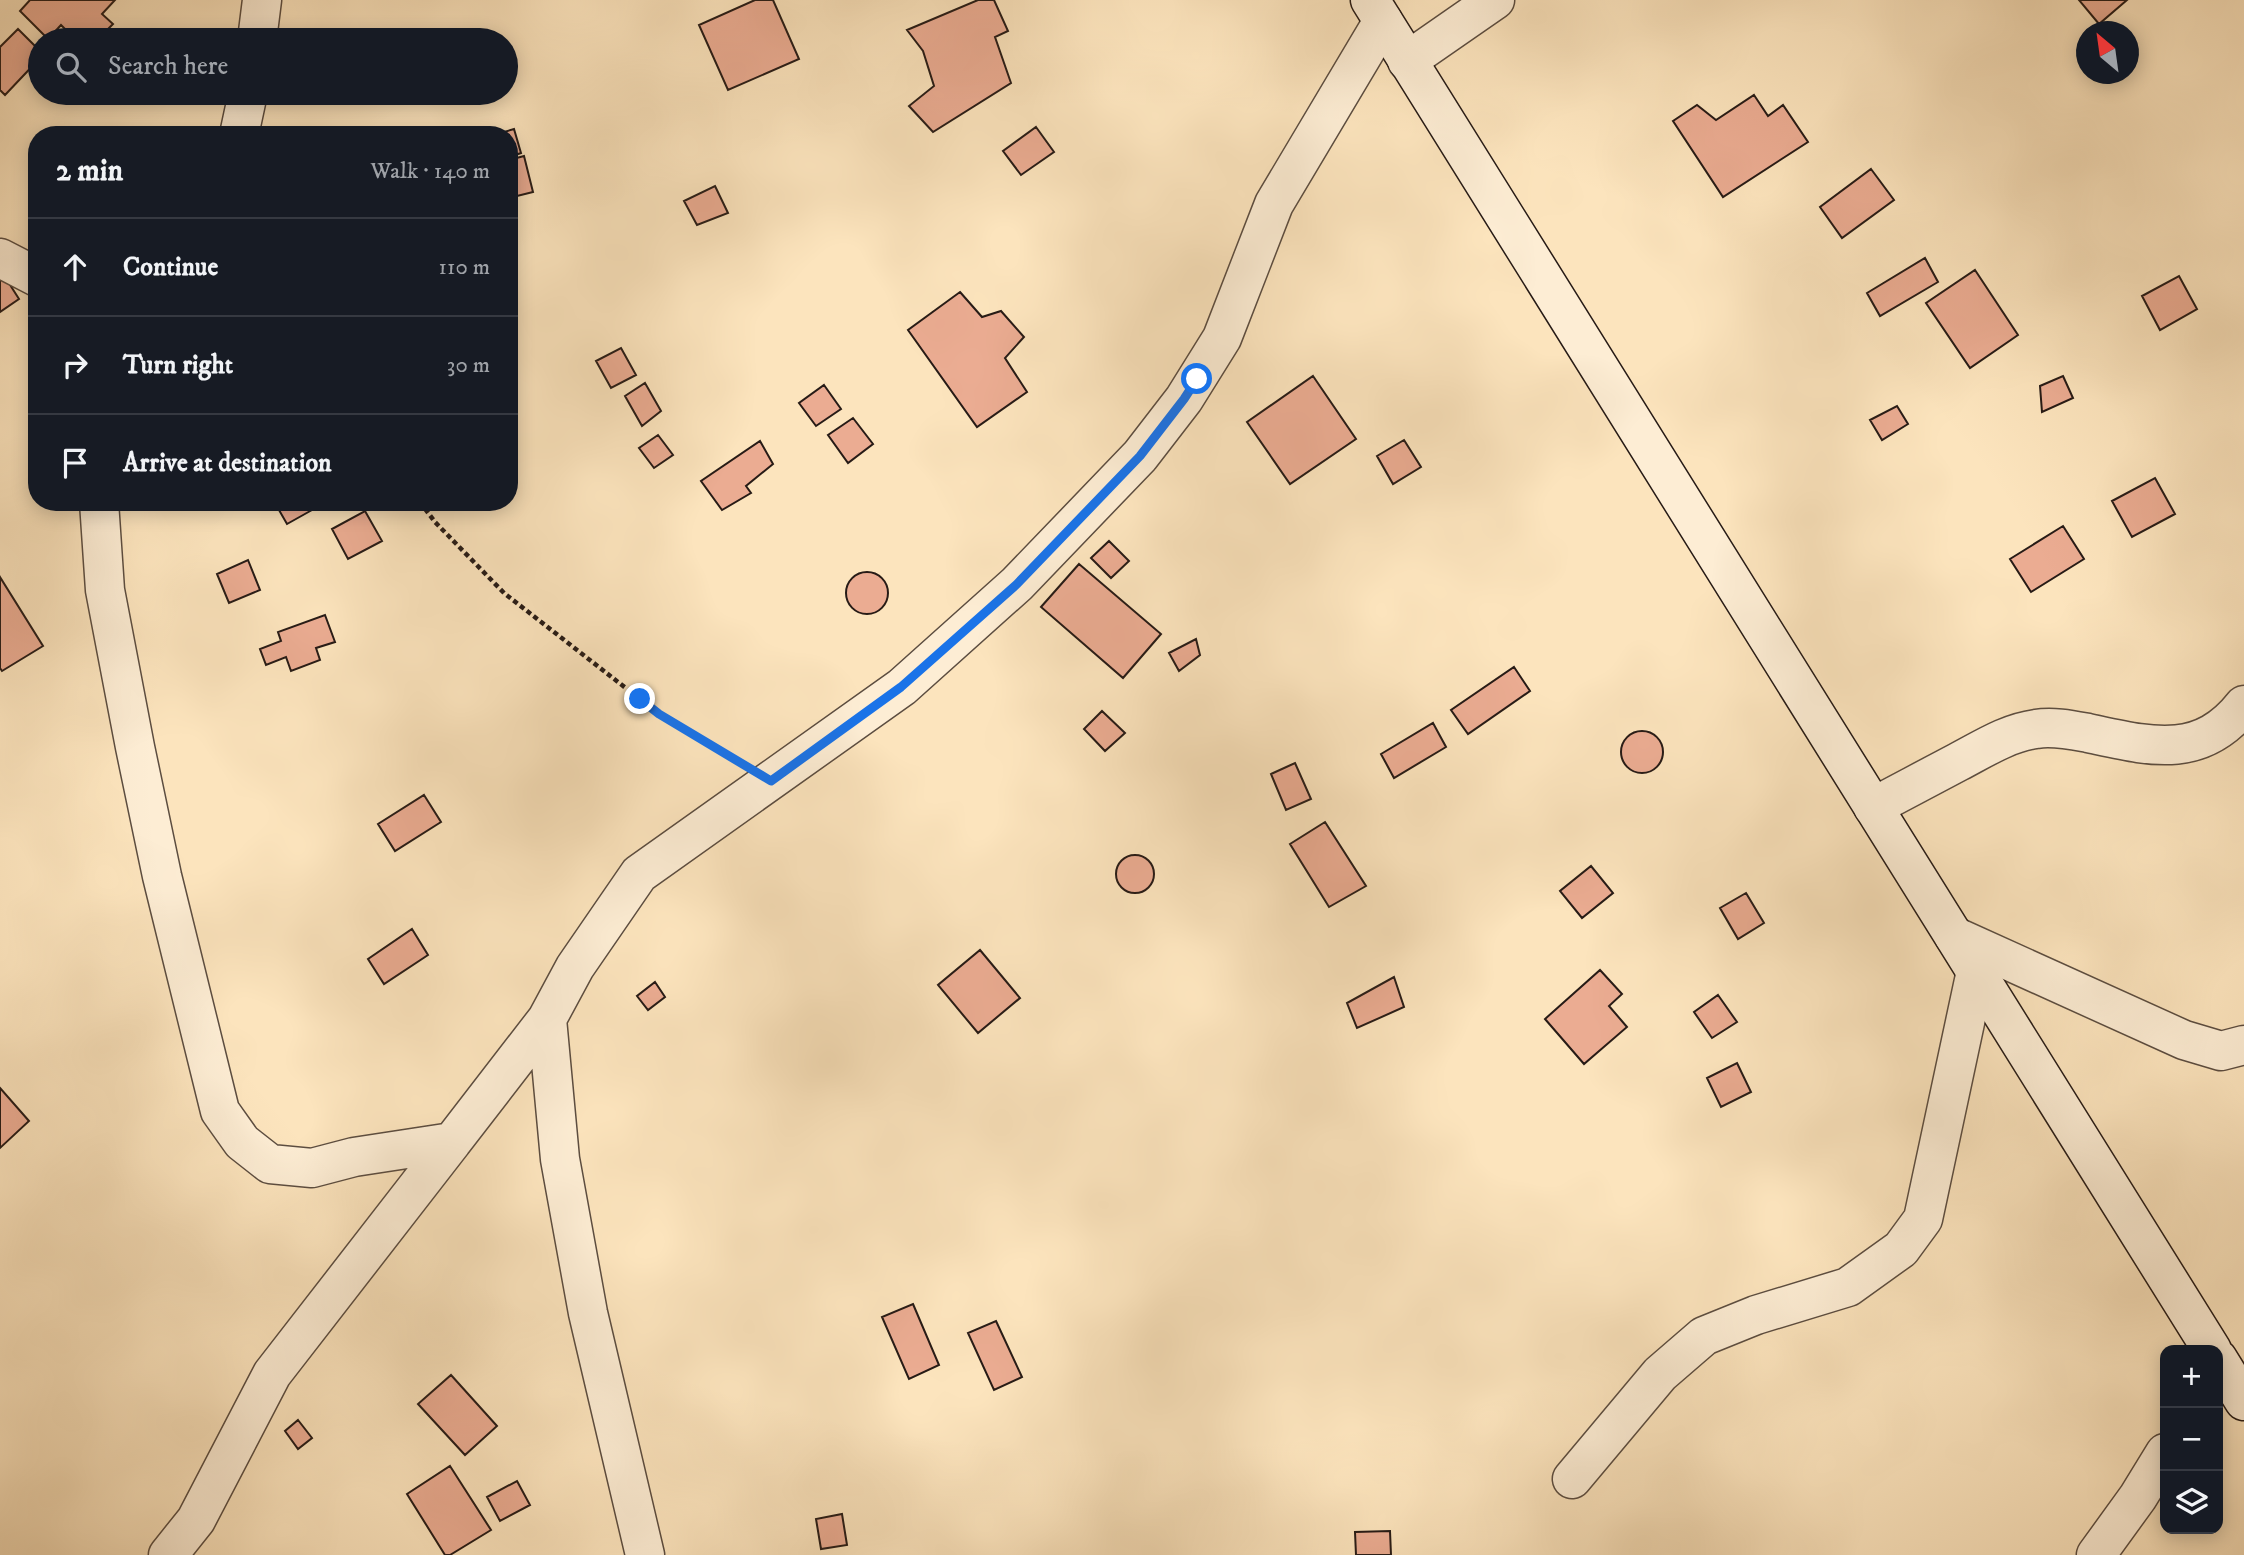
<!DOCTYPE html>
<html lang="en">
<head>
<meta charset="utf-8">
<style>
	:root { --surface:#171b24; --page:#20242c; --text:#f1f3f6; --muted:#9ea1a6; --line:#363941 }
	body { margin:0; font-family:"IM FELL DW Pica",serif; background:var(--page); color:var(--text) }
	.controls { position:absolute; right:21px; bottom:21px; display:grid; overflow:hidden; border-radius:14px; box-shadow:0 4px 18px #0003 }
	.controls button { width:63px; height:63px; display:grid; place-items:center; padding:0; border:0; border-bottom:2px solid var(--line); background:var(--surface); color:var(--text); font:35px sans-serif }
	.compass { position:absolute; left:2076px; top:21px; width:63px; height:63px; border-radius:50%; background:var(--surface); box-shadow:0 4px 18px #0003; rotate:331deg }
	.stop { position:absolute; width:21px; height:21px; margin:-16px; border:5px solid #1a73e8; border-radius:50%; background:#fff }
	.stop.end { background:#1a73e8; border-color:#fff; box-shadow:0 2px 7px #0008 }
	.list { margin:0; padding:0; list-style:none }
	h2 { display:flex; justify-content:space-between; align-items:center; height:91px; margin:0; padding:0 28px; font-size:30px }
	h2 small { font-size:23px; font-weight:400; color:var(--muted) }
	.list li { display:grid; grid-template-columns:46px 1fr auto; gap:21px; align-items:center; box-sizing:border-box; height:98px; padding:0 28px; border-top:2px solid var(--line) }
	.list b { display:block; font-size:26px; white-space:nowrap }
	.list em { font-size:23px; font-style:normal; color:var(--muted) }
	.icon { flex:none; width:38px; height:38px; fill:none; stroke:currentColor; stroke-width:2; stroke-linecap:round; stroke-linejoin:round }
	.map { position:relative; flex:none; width:2244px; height:1555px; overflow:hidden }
	.search { position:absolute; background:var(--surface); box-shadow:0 4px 18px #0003; left:28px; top:28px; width:490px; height:77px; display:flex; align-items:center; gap:18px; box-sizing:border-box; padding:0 24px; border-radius:38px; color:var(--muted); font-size:26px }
	.panel { position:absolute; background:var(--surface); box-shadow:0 4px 18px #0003; left:28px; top:126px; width:490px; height:385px; border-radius:28px }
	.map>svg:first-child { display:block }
</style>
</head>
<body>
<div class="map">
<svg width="2244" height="1555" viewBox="0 0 2244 1555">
	<rect width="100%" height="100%" fill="#fce4bd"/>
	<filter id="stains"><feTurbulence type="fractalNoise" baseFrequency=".00286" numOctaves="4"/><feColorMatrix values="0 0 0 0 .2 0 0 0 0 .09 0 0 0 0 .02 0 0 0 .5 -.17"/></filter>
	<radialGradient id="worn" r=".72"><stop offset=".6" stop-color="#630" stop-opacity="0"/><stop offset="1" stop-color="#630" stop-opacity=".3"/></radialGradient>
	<path fill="#ebac92" stroke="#271b16" stroke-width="2" d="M 30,0 L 115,0 L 102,14 L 113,24 L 97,40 L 76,40 L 61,25 L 48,39 L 20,11 Z
		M 755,0 L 773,0 L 799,59 L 728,90 L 699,25 Z
		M 978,0 L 994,0 L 1008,31 L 995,37 L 1011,83 L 933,132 L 909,106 L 934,86 L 923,51 L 907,30 Z
		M 2079,0 L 2127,0 L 2099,24 Z
		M 18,29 L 40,51 L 40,58 L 5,95 L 0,90 L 0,47 Z
		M 1754,95 L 1768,116 L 1783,105 L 1808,142 L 1723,197 L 1673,121 L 1697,105 L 1716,120 Z
		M 1036,127 L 1054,152 L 1021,175 L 1003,151 Z
		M 514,129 L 521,153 L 509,157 L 509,135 L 494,135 Z
		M 524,156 L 533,192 L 509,198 L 509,160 Z
		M 1871,169 L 1894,200 L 1842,238 L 1820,207 Z
		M 715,186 L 728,213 L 697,225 L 684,201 Z
		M 1925,258 L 1938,282 L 1880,316 L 1867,293 Z
		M 1975,270 L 2018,335 L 1970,368 L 1926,303 Z
		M 2179,276 L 2197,309 L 2160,330 L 2142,296 Z
		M 5,277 L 19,299 L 0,312 L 0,279 Z
		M 960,292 L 982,317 L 1001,311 L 1024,337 L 1005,358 L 1027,392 L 977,427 L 908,330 Z
		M 621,348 L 636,375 L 611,388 L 596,361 Z
		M 1313,376 L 1356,439 L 1290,484 L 1247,422 Z
		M 2063,376 L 2073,398 L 2042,412 L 2040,386 Z
		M 645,383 L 661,411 L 642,426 L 625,396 Z
		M 824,385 L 841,409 L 816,426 L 799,403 Z
		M 1897,406 L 1908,424 L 1882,440 L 1870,420 Z
		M 853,418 L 873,444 L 848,463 L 828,435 Z
		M 658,435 L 673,455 L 654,468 L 639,448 Z
		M 1404,440 L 1421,467 L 1393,484 L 1377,456 Z
		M 760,441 L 773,464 L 746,486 L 751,493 L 722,510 L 701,481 Z
		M 2155,478 L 2175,514 L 2132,537 L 2112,501 Z
		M 277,502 L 307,502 L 312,510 L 287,524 L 275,503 Z
		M 365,511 L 382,541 L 348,559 L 332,529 Z
		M 2063,526 L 2084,559 L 2031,592 L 2010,559 Z
		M 1109,541 L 1129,561 L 1111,578 L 1091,558 Z
		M 248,560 L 260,590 L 229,603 L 217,574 Z
		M 1079,564 L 1161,634 L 1123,678 L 1041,607 Z
		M846 593a21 21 0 1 1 42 0a21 21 0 1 1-42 0Z
		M 0,577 L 43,646 L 2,671 L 0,668 Z
		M 325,615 L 335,642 L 316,648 L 320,660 L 291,671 L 286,657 L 266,665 L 260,649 L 281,641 L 278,632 Z
		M 1196,639 L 1200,655 L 1179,671 L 1169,653 Z
		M 1514,667 L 1530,691 L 1468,734 L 1451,710 Z
		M 1102,711 L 1125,733 L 1105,751 L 1084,729 Z
		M 1433,723 L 1446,747 L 1394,778 L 1381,754 Z
		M1621 752a21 21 0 1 1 42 0a21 21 0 1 1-42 0Z
		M 1295,763 L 1311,799 L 1286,810 L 1271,774 Z
		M 424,795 L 441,822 L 395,851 L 378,824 Z
		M 1325,822 L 1366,886 L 1329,907 L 1290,844 Z
		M1116 874a19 19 0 1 1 38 0a19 19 0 1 1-38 0Z
		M 1591,866 L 1613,893 L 1582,918 L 1560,891 Z
		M 1746,893 L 1764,923 L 1738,939 L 1720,908 Z
		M 412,929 L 428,955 L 384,984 L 368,959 Z
		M 980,950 L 1020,998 L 978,1033 L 938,985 Z
		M 1600,970 L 1622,994 L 1609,1006 L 1627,1027 L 1584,1064 L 1545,1019 Z
		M 1394,977 L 1404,1007 L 1357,1028 L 1347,1003 Z
		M 655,982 L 665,997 L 648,1010 L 637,996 Z
		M 1718,995 L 1737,1022 L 1712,1038 L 1694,1012 Z
		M 1737,1063 L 1751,1092 L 1721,1107 L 1707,1078 Z
		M 0,1088 L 29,1121 L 0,1148 Z
		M 913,1304 L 939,1365 L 909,1379 L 882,1317 Z
		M 996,1321 L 1022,1377 L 994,1390 L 968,1333 Z
		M 451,1375 L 497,1426 L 465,1455 L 418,1404 Z
		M 298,1420 L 312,1438 L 298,1449 L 285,1431 Z
		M 450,1466 L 491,1530 L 450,1555 L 445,1555 L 407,1494 Z
		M 517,1481 L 530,1505 L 500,1521 L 487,1497 Z
		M 842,1514 L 847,1545 L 821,1549 L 816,1519 Z
		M 1390,1531 L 1391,1555 L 1356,1555 L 1355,1532 Z"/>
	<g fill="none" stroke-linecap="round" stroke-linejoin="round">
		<g stroke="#5c4d40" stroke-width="41">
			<path id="street" d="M 257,40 L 262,0
				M 1407,61 L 1495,0
				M 239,135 L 248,93
				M 0,258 L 37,277
				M 99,502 L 105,590 L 135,747 L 162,876 L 220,1111 L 242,1142 L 270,1164 L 312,1168 L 354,1157 L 452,1142 L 547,1019 L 575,967 L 639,874 L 902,687 L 1017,584 L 1140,456 L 1184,399 L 1222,338 L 1274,204 L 1383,21
				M 1873,807 C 1901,792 1930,777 1958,762 C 1983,749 2007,733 2036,729 C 2053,726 2072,730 2088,733 C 2149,746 2200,761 2244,705
				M 1954,936 L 2184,1040 L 2221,1051 L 2244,1045
				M 547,1019 L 560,1159 L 588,1313 L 645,1555
				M 1572,1479 L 1660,1374 L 1704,1336 L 1756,1315 L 1848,1287 L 1901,1249 L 1923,1219 L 1976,971
				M 168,1555 L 196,1520 L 272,1374 L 452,1142
				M 2096,1555 L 2138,1497 L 2165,1453"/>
		</g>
		<g stroke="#271b16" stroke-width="41">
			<path id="secondary" d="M 1370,0 L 2212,1350
				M 2218,1359 L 2244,1401"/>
		</g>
		<path stroke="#271b16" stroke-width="4.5" stroke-dasharray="5 3.5" stroke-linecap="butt" d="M 420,502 L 435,522 L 504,593 L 659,714 L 734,759"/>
		<use href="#street" stroke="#fdedd4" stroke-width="38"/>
		<use href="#secondary" stroke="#fdedd4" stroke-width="38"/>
	</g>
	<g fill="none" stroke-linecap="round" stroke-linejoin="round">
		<path stroke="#1a73e8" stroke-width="9" d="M 640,699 L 659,714 L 771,781 L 901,687 L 1017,584 L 1140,456 L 1184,399 L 1197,379"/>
	</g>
	<rect width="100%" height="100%" filter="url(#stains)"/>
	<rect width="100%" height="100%" fill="url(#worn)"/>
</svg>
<div class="controls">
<button>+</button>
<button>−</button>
<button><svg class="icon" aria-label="layers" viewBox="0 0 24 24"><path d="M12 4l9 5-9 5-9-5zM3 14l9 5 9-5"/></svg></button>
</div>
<svg class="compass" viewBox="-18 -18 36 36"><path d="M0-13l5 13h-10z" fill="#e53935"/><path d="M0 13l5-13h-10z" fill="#9ea1a6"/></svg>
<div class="stop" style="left:1197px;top:379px"></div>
<div class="stop end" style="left:640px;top:699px"></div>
<div class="search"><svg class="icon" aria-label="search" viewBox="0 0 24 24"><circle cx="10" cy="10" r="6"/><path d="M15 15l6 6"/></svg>Search here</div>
<section class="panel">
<h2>2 min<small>Walk · 140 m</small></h2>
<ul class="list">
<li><svg class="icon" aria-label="ahead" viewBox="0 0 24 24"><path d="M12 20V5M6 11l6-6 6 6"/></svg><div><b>Continue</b></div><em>110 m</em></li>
<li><svg class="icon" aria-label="right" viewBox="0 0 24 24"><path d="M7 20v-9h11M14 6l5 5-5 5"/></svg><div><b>Turn right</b></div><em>30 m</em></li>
<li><svg class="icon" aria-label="arrive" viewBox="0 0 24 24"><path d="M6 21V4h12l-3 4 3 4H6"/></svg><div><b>Arrive at destination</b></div></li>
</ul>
</section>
</div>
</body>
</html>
